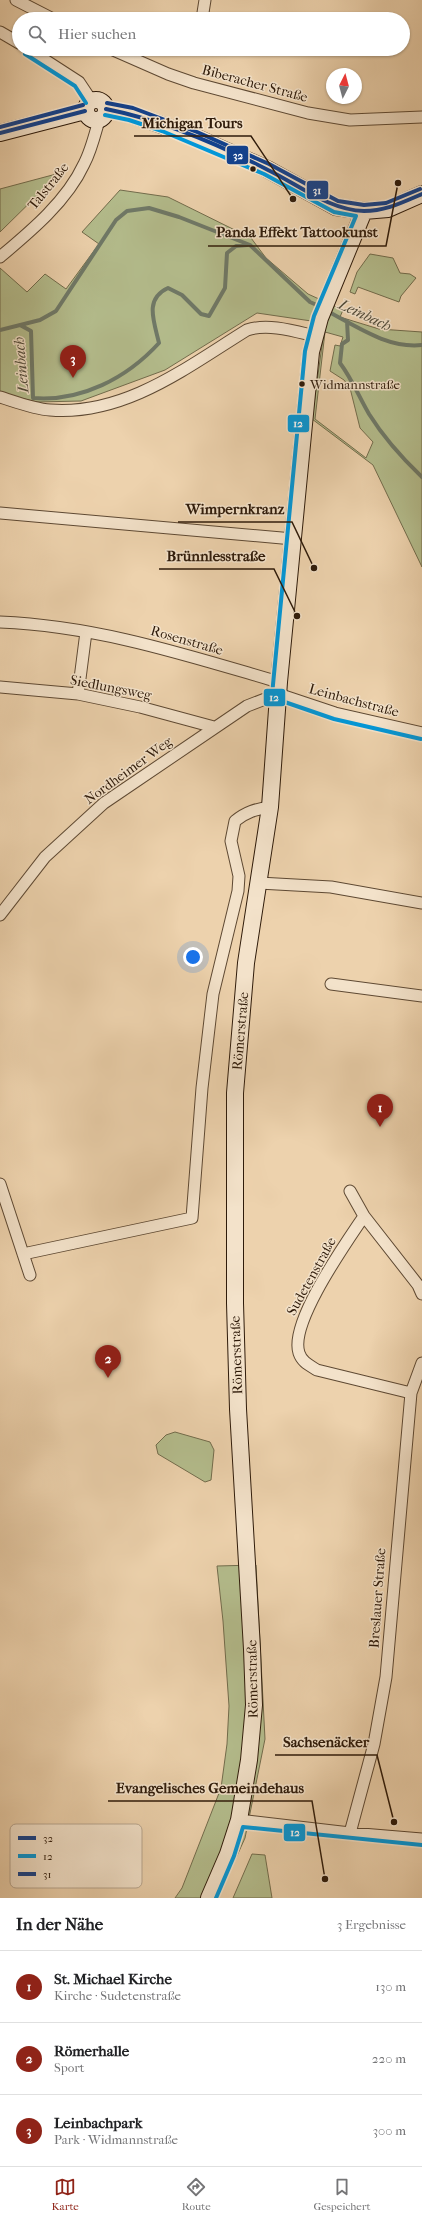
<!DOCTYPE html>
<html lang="de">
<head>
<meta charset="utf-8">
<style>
	:root { --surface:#fff; --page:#f6f6f6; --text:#202124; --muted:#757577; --line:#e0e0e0; --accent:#8f2418 }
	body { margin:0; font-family:"IM FELL French Canon",serif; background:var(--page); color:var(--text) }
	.compass { position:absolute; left:326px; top:68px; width:36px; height:36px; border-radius:50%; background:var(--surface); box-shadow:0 1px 3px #0004; rotate:6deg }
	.you { position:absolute; left:193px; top:957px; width:14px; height:14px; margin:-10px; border:3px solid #fff; border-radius:50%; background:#1a73e8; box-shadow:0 0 0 6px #1a73e833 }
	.badge { display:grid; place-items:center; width:26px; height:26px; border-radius:50%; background:var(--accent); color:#fff; font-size:13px; font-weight:700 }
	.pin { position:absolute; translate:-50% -33px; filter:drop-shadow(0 1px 2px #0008) }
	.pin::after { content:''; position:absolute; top:21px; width:14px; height:12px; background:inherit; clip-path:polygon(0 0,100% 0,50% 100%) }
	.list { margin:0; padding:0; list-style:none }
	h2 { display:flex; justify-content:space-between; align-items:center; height:52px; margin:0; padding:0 16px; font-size:17px }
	h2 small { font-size:13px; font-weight:400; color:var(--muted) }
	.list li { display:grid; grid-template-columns:26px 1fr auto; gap:12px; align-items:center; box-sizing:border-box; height:72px; padding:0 16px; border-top:1px solid var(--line) }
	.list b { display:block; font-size:15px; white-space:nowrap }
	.list p { margin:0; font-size:13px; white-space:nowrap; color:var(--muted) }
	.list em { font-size:13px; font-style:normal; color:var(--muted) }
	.icon { flex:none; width:22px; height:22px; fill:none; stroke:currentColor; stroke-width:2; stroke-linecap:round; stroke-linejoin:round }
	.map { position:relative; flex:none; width:422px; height:1898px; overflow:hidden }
	.search { position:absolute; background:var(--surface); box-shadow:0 1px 3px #0004; left:12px; right:12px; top:12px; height:44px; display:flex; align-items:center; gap:10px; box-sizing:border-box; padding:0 14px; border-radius:22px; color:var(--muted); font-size:15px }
	.sheet { height:268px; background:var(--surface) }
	nav { display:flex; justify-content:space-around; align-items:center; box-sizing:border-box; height:56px; border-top:1px solid var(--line); background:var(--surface); font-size:11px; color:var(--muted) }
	nav a { display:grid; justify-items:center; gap:2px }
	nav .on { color:var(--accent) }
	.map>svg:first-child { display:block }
</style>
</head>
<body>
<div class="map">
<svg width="422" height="1898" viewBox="0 0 422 1898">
	<rect width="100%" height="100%" fill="#edd2ad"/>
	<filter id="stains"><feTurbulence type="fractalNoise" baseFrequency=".005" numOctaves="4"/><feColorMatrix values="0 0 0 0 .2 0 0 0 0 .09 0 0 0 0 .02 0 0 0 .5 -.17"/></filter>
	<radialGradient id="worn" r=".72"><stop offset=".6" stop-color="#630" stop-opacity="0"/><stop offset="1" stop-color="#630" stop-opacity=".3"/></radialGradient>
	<path fill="#b4bd8d" stroke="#726c4c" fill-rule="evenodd" d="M 60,173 L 0,232 L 0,189 Z
		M 120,190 L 168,197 L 251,238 L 266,258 L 308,294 L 343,310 L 340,317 L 379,329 L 422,332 L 422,567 L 373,465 L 312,419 L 325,323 L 257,313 L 165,370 L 81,401 L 37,402 L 0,393 L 0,268 L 27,292 L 45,274 L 66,289 L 99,244 L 82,232 ZM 325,332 L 343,337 L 340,346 L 335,345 L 330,371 L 344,380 L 350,388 L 360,428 L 373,442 L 366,458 L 315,419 Z
		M 370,254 L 393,258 L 400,273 L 410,274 L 416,278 L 401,296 L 399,302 L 358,287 L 355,294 L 350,292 L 357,272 Z
		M 175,1432 L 210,1442 L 214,1450 L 211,1480 L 205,1482 L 158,1454 L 156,1445 L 166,1435 Z
		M 256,1565 L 265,1739 L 245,1838 L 218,1898 L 175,1898 L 182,1888 L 221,1788 L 227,1744 L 229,1706 L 223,1621 L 217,1566 Z
		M 252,1854 L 265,1855 L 272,1898 L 233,1898 Z"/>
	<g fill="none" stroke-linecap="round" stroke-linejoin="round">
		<path stroke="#6f7968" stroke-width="4" d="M 327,311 C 356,326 388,349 422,345
			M 347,321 L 348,340 L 342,344 L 340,363 C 352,379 359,397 369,414 C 384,438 402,458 422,477
			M 20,325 L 31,331 L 33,398 C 81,402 127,378 159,343 C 154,321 144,299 168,288 L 182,295 L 201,314 L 209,316 L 225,288 L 227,253 L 236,246 L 247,245
			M 0,330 L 40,320 L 56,311 L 116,220 L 127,211 L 149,208 L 179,217 L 250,245 L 310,302 L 321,307"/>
		<g stroke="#5e4933" stroke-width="13">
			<path id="street" d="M 16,0 L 53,19
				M 202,19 L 205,0
				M 0,32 L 19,43
				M 28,49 L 79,82 L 91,100
				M 111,49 L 168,74 L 194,83 L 308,113 L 350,120 L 422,117
				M 0,257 C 31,231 67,201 84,164 C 91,151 95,134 99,120
				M 0,397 C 16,402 34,409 50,410 C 125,416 187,367 247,330 C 268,323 294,331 315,336
				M 0,513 L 293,539
				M 0,622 C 98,626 186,655 279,682
				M 0,687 L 78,694 L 140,707 L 214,727
				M 78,694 L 86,632
				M 259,883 L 331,887 L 422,903
				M 0,915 L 45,857 L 104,803 L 247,706 L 278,694 L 335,713 L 422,733
				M 331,984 L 422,996
				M 0,1184 L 30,1275
				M 350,1191 L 364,1216 L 418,1285 L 422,1294
				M 364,1216 C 346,1243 289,1323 299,1353 C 302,1362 309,1365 317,1370 L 411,1393
				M 23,1254 L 192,1218 L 202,1088 L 213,994 L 238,891 L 239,876 L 231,841 L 235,821 C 246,812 256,809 270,807
				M 239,1820 L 350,1833 L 422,1839
				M 350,1833 L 374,1744 L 386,1677 L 411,1393 L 422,1363"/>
		</g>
		<g stroke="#2f1b0a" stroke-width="18">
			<path id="secondary" d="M86 110a10 10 0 1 1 20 0a10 10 0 1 1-20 0Z
				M 106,109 L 131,114 L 195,137 L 267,169 L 336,207 L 364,211 L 388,209 L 422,194
				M 0,133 L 85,111
				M 209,1898 L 228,1854 L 239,1820 L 249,1760 L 254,1705 L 252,1649 L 238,1409 L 235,1303 L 235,1093 L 246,963 L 270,807 L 279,682 L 311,352 L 320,318 L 364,211"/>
		</g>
		<use href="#street" stroke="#f3e2ca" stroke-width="11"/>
		<use href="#secondary" stroke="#f3e2ca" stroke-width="16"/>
		<g stroke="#f3e2ca" stroke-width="7">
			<path id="bus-1" d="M 106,109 C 161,120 218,144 268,170 C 299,185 329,210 364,211 C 386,211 403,202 422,194
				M 0,133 L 85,111"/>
		</g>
		<g stroke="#f3e2ca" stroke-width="7">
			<path id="bus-2" d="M 25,54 L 75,86 L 86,103
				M 105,115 L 129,120 L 162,131 L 264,174 L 334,212 L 356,216 L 314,316 L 305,351 L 272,695 L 276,699 L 334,719 L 421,739
				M 216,1898 L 234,1856 L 243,1827 L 422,1845"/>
		</g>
		<g stroke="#f3e2ca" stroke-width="7">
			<path id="bus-3" d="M 107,103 L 133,108 L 197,132 L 269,164 L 338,201 L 364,205 L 386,203 L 420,189
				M 0,127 L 83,105"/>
		</g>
		<use href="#bus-1" stroke="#14418b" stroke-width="4"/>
		<use href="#bus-2" stroke="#0297d8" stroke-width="4"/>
		<use href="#bus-3" stroke="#14418b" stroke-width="4"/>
	</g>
	<g fill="#2f1b0a" stroke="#f3e2ca" stroke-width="1.5">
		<circle cx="253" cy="169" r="3.5"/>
		<circle cx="302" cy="384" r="3.5"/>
	</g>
	<g text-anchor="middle" stroke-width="3" stroke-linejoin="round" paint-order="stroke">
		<g font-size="13" fill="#2f1b0a" stroke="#f3e2ca" text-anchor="start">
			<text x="310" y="389">Widmannstraße</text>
		</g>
		<g font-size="14" fill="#2f1b0a" stroke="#f3e2ca">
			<text transform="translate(255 83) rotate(15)" y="5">Biberacher Straße</text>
			<text transform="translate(48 186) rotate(-51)" y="5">Talstraße</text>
			<text transform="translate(187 640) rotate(16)" y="5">Rosenstraße</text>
			<text transform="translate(111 687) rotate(11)" y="5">Siedlungsweg</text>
			<text transform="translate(354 700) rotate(15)" y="5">Leinbachstraße</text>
			<text transform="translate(128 770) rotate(-36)" y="5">Nordheimer Weg</text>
			<text transform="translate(240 1031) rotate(-85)" y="5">Römerstraße</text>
			<text transform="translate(311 1276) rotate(-61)" y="5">Sudetenstraße</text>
			<text transform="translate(236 1355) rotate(-92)" y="5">Römerstraße</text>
			<text transform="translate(377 1598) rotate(-86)" y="5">Breslauer Straße</text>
			<text transform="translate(252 1679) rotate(-91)" y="5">Römerstraße</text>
		</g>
		<g font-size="15" font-style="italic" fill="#4f4a39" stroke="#f3e2ca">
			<text transform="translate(365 315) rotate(25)" y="5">Leinbach</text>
			<text transform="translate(21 365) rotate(-95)" y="5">Leinbach</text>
		</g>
	</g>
	<rect x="10" y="1824" width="132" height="64" rx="6" fill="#f3e2ca" stroke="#b8a690" stroke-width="1"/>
	<rect x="18" y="1836" width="18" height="4" fill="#14418b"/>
	<rect x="18" y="1854" width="18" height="4" fill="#0297d8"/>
	<rect x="18" y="1872" width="18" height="4" fill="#14418b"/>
	<g font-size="11" fill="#2f1b0a">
		<text x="43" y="1842">32</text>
		<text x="43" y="1860">12</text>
		<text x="43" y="1878">31</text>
	</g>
	<path fill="none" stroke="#2f1b0a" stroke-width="1.5" d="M293 199L251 136H134M398 183L386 246H208M314 568L292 522H178M297 616L274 569H159M394 1822L377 1755H275M325 1879L312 1801H108"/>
	<g fill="#2f1b0a" stroke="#f3e2ca" stroke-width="1.5">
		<circle cx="293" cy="199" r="4"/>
		<circle cx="398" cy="183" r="4"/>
		<circle cx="314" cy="568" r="4"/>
		<circle cx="297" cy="616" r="4"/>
		<circle cx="394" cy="1822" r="4"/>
		<circle cx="325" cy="1879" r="4"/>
	</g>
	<g font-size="15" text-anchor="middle" font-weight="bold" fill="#2f1b0a" stroke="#f3e2ca" stroke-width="3" stroke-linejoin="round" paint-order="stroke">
		<text x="192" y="128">Michigan Tours</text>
		<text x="297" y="237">Panda Effekt Tattookunst</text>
		<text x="235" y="514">Wimpernkranz</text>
		<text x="216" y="561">Brünnlesstraße</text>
		<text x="326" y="1747">Sachsenäcker</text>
		<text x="210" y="1793">Evangelisches Gemeindehaus</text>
	</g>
	<g stroke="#f3e2ca" stroke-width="1.5">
		<rect x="226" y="145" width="23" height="20" rx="4" fill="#14418b"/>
		<rect x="306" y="180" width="23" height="20" rx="4" fill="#14418b"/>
		<rect x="287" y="414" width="23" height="19" rx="4" fill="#0297d8"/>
		<rect x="263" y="688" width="23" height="19" rx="4" fill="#0297d8"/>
		<rect x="283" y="1823" width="23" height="19" rx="4" fill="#0297d8"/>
	</g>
	<g font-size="11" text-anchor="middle" font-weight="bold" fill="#fff">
		<text x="238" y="159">32</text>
		<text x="317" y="194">31</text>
		<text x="298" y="427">12</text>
		<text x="274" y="701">12</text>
		<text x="295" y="1836">12</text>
	</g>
	<rect width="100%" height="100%" filter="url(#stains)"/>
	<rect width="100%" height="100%" fill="url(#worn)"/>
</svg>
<svg class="compass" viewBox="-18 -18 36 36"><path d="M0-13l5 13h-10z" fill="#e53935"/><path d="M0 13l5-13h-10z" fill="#757577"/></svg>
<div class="you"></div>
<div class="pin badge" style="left:380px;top:1127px">1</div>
<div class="pin badge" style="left:108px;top:1378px">2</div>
<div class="pin badge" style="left:73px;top:378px">3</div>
<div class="search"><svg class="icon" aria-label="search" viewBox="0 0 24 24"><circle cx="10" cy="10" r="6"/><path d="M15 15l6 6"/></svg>Hier suchen</div>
</div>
<section class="sheet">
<h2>In der Nähe<small>3 Ergebnisse</small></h2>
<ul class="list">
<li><span class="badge">1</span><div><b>St. Michael Kirche</b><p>Kirche · Sudetenstraße</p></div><em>130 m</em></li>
<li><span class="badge">2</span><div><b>Römerhalle</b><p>Sport</p></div><em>220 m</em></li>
<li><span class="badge">3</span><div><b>Leinbachpark</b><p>Park · Widmannstraße</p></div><em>300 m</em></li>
</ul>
</section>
<nav>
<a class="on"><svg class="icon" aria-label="map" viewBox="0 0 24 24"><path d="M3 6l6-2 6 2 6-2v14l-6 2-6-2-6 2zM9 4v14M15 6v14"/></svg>Karte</a>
<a><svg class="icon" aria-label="directions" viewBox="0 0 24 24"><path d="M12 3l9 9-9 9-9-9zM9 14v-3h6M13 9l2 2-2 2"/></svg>Route</a>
<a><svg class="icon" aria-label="saved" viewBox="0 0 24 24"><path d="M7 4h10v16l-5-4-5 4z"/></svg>Gespeichert</a>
</nav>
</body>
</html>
